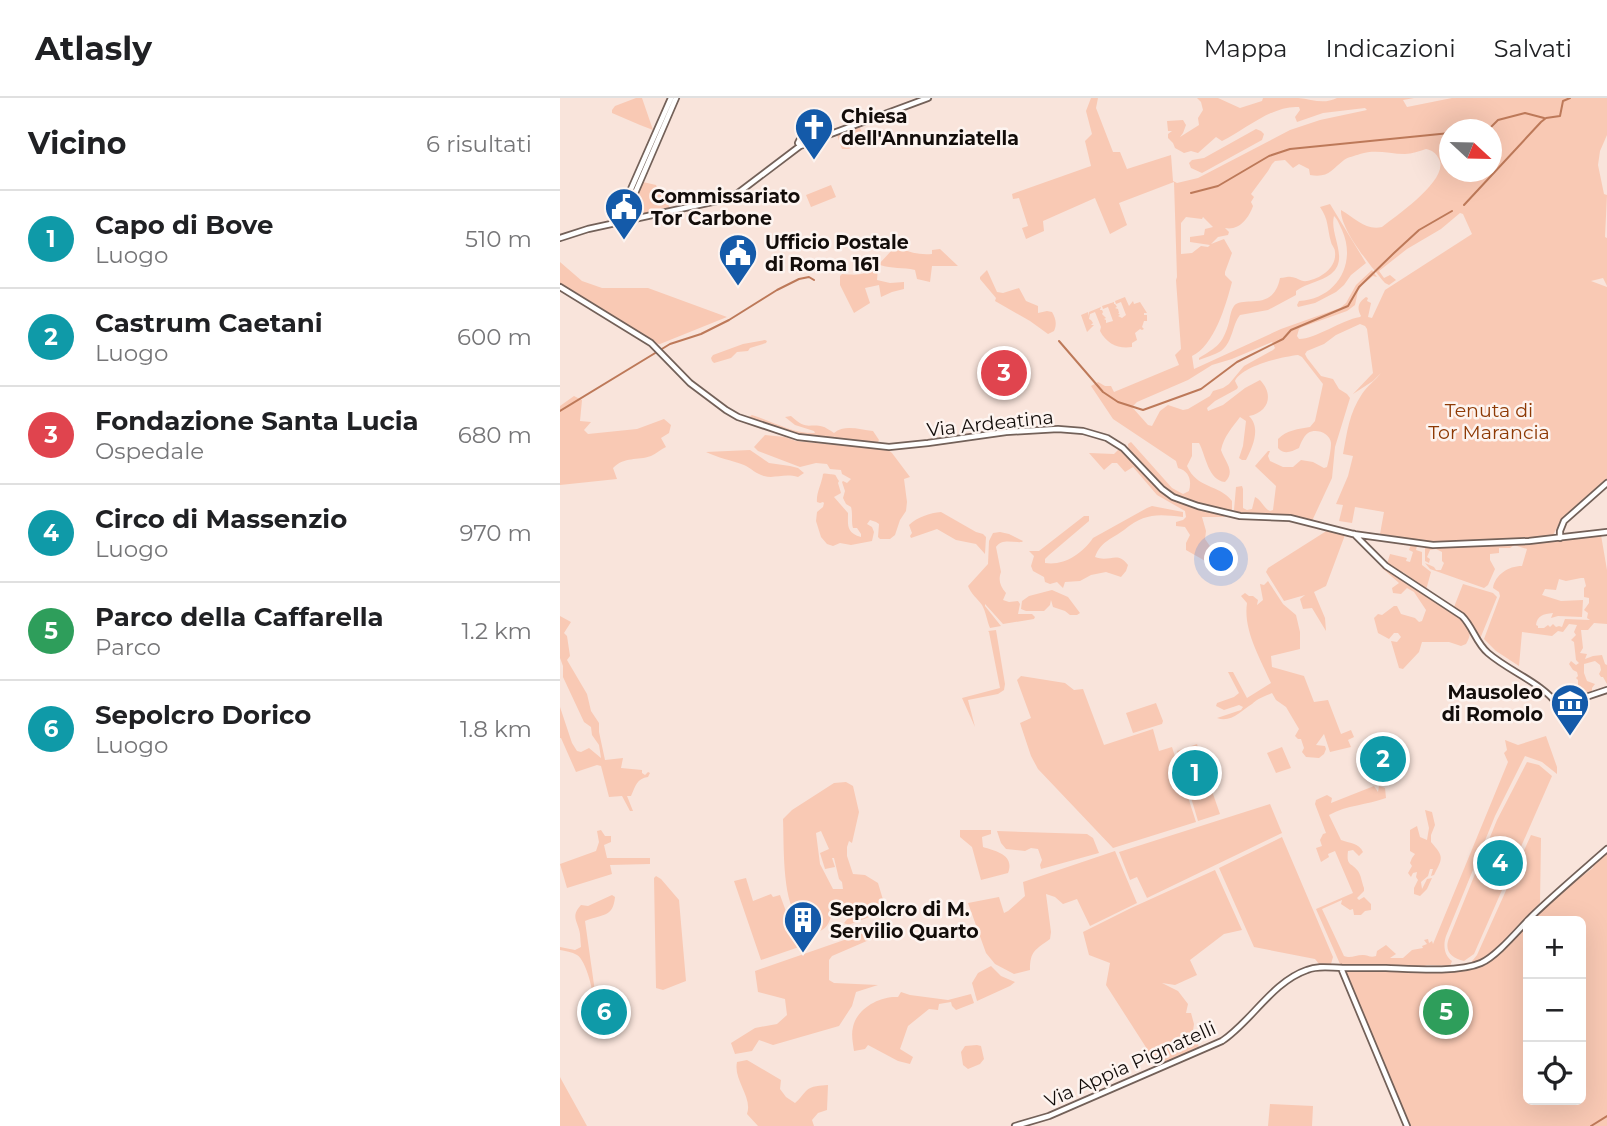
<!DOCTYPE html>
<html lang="it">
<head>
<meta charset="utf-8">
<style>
	:root { --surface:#fff; --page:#f6f6f6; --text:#202124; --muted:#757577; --line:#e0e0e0; --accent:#145aa9 }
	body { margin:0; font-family:Montserrat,sans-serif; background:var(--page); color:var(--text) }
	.controls { position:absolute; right:21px; bottom:21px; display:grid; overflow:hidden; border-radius:10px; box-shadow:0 7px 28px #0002 }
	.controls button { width:63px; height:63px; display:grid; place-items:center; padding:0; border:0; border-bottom:2px solid var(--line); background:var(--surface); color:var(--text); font:35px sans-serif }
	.compass { position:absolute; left:879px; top:21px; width:63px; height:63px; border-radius:50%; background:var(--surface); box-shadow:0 7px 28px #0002; rotate:112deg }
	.you { position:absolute; left:662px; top:462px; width:24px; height:24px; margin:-18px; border:5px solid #fff; border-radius:50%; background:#1a73e8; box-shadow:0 0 0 10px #1a73e833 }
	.badge { display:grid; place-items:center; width:46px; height:46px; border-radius:50%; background:var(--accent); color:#fff; font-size:23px; font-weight:700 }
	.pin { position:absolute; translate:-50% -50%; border:4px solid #fff; box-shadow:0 2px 7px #0006 }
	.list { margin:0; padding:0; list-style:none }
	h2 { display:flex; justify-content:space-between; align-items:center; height:91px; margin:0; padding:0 28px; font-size:30px }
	h2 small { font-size:23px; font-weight:400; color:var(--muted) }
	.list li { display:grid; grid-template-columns:46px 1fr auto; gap:21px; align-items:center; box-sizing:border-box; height:98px; padding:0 28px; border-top:2px solid var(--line) }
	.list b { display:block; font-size:26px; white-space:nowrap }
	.list p { margin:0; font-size:23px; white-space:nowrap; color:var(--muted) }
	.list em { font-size:23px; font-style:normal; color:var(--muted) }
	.icon { flex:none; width:38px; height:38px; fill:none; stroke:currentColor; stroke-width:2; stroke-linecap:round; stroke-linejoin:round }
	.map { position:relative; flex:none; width:1047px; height:1028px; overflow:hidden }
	header { display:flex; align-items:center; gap:42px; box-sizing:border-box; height:98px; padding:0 35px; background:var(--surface); border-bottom:2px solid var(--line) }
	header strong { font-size:33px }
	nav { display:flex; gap:38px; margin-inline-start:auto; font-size:24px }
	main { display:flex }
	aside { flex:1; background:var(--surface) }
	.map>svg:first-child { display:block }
</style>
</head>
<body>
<header>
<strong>Atlasly</strong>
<nav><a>Mappa</a><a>Indicazioni</a><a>Salvati</a></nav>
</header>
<main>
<aside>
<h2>Vicino<small>6 risultati</small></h2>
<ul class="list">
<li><span class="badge" style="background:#0f9aa8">1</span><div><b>Capo di Bove</b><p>Luogo</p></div><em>510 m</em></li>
<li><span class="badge" style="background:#0f9aa8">2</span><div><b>Castrum Caetani</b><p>Luogo</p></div><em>600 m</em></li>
<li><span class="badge" style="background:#e0444e">3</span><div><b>Fondazione Santa Lucia</b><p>Ospedale</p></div><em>680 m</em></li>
<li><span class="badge" style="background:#0f9aa8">4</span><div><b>Circo di Massenzio</b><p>Luogo</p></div><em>970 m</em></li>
<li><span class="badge" style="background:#2e9e5b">5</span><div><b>Parco della Caffarella</b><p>Parco</p></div><em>1.2 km</em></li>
<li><span class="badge" style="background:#0f9aa8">6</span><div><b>Sepolcro Dorico</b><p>Luogo</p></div><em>1.8 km</em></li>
</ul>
</aside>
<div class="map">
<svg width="1047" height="1028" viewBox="0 0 1047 1028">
	<rect width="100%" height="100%" fill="#f9e4db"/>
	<path fill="#f9c9b4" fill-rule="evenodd" d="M 76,0 L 82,0 L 93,32 L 80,27 L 52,15 L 52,12 L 55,8 Z
		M 531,0 L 538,0 L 536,10 L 553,54 L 560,54 L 567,71 L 611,57 L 613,83 L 617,85 L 638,80 L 730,32 L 760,22 L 807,12 L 805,10 L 763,15 L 737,24 L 735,19 L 740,12 L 739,9 C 712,7 685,32 662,43 L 656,39 L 638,55 L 631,53 L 624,55 L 615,50 L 613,45 L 608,40 L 608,36 L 612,33 L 608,33 L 607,23 L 623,22 L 626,27 L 623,35 L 620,39 L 639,27 L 638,20 L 643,12 L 641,4 L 637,0 L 658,0 L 680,10 L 702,3 L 703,0 C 715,0 726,0 738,0 C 752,1 763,7 777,0 L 854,0 L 843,2 L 847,9 L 892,0 L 1047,0 L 1047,37 L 1040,53 L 1038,67 L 1044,96 L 1047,97 L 1045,139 L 1047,140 L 1047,188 L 1043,180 L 1031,183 L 1047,189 L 1047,382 L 1000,424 L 992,439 L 973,441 L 888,445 L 872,444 L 820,436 L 824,414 L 795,409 L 792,425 L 779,423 L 783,407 L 776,406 L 788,378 L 793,358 L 783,356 C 787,335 789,315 802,296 C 807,288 815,283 821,275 L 813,283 L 793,296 L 813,275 L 807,231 L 805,228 L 800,226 L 776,237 L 764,246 L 747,253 L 745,256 L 747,260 L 761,278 L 773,281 L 779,291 L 787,296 L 790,300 L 775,349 L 772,380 L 752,423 L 730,418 L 676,416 L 674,412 L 676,389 L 682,388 L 683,391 L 683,410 L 687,412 L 692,411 L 695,399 C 702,402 703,410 710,413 L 713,412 L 716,388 L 695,368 L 708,353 L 710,353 L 708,358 L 710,363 L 723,369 L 733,369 L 741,362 L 753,364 L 764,370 L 767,369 C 769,362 771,352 771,345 C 770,335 756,330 748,335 C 743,339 741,345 739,350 C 731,354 724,357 718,350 L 718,341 C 727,332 738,331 750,329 L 755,323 L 763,286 L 742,259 L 738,257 C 721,259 682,268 675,283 L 678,289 L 677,291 L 655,303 L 647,310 L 648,313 L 663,307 L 685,290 L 700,282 C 714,296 709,314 689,318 C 701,330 693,348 686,362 L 682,362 L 679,360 L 683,348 L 686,323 L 680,319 C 672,330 664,338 661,352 C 665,364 676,373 665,384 C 648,382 646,358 639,345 L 632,345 L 632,358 L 627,368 C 637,391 659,386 672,403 L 672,412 L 664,419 L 642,419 L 646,433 L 645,441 L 652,451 L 648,460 L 650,463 L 647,464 L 626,452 L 626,445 L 630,437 L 625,429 L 616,428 L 616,424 L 623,422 L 626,419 L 625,413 L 597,397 L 573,369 L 565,374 L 557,365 L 552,365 L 544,372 L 529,355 L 554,356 L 561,349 L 569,355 L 568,346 L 571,344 L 612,390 L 623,396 L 629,393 C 632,382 629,373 618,370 L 616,363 L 553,321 L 531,288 L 538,284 L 545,288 L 551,288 L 554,294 L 619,267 L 615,257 L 621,251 L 616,182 L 617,179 L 614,84 L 559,105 L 567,127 L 550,136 L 535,100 L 483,123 L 484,133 L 466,141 L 462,130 L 468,128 L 459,100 L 453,101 L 452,96 L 531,68 L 525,43 L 532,36 L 526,13 ZM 890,32 L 932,32 L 932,74 L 890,74 ZM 866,51 C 872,52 876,55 879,61 C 890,81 837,117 822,129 C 806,133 795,120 781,112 C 780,131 812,170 825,185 L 829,187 L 836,182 L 830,177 L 824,180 L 819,173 L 847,151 L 881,131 L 900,115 L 903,116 L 912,136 L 825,192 L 812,220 L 808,219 L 811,205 L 807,203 L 808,200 L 806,199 C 799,204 796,209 801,218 L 800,219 C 781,222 756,241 739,241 L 737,238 L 739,231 L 742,229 L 787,213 L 795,207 L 798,193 L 802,187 L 813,178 L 817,179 L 812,172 L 796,187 L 786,205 L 780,210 L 721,231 L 634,271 L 632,258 C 654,248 666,207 672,184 L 665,177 L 665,174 L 672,155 L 664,141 L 651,146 L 658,139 L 668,137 L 669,134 L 665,130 C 679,133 689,120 693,108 L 691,104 L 694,99 L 691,96 L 708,73 L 712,66 L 715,63 L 725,62 L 733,70 L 739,66 L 749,71 L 750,77 C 769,80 771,72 784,62 C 788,59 795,58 800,56 C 816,51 829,56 845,56 C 852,56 859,53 866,51 ZM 626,119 L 642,121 L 643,119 L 653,129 L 645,131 L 644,137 L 630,139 L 630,144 L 650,147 L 648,149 L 641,148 L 632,155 L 621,156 L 621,125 ZM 712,244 L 715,250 L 713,252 L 684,268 L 669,286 L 663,290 L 653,293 L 650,298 L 628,311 L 623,312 L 608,307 L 600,313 L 592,328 L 588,327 L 572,309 L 577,304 L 628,282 L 652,267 L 672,261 Z
		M 299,28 L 306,43 L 289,51 L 282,51 L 277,37 Z
		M 696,31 L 701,33 L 704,36 L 702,42 L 642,75 L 631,70 L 629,65 L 632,62 L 644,60 Z
		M 83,84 L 96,87 L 101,98 L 107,98 L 110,112 C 96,115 82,116 69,120 L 68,117 Z
		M 271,87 L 276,99 L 251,109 L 246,97 Z
		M 770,106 L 806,165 L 791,177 L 784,187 L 776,194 L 755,205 L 738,209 L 737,207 L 739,203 C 777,201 797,165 782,132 C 779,126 778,122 774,118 C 769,137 790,161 771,176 C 760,184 747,185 736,193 L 736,197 L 708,212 L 680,217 C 672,227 673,244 661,253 C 654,257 646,259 639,262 L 639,260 C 657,249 663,246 669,224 C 670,219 671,212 674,208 C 683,197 713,215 720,180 C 722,180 729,178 731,179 C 737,179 740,184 747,183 C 760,181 777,170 775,154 C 775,150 772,148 771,144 C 767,130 769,122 760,109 Z
		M 340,150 C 351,155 360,157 372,156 L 372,152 L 380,151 L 398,168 L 372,168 L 370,184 L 357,181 L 355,172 C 343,169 332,171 320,167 L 319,166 L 333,151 L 336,152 Z
		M 0,164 L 22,183 L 42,190 L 88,190 L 167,219 L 100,246 L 92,245 L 0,187 Z
		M 316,169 L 318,170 L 317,182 L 330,185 L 344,184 L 344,191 L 332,194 L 321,199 L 319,187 L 305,190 L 310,205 L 294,215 L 280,187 L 280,178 L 282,176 C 296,177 305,178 316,169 Z
		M 427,172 L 437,194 L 443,195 L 459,190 L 466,203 L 478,208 L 478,215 L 487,213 L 492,214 C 496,221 497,226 494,233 L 488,236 L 470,223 L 435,203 L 436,200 L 420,181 L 420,179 Z
		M 565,199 L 569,208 L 573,203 L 574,206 L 580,204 L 587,215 L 584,215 L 584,217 L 587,217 L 587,223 L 584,223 L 582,229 L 584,231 L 582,232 L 580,231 L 575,235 L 577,242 L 572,245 L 572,249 C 558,251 547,246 540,233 L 541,229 L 535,214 L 530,216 L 529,221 L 531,222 L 533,225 L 531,227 L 534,227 L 527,234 L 521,217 L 528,214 L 528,218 L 529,214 L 541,209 L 540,212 L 542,212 L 543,214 L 542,216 L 546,220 L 544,221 L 546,222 L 546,225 L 553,223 L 548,209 L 543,211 L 542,208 L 554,204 L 554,206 L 555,206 L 557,209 L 555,210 L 558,211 L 559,215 L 558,215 L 560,217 L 558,218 L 562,220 L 566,217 L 561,204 L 556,206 L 555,203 Z
		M 205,242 L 207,243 L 206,245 L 190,250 L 188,253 L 177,254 L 171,260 L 154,265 L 152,263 L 151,260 L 153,257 L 183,246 Z
		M 14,298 L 22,302 L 20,323 L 31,324 L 24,332 L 28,336 L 77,331 L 104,321 L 111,327 L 109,335 L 101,340 L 106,349 C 101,351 96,356 91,358 C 77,363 65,358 53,370 L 57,381 L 0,387 L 0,308 Z
		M 192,317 C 212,323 234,336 255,335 L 254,333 L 235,327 L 225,319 L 231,318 C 248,334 249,324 264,329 C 265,329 274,335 274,335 C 285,326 300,332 313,333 L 319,342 L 318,344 L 247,340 L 187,320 Z
		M 205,337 L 225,339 L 236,343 L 328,352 L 332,355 L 350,379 L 344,381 L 347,404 L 346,413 L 340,422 L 335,437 L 330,441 L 320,441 L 318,439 L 319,426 L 316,424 L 310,422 L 307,426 L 312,429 L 314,434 L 312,443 L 291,447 L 280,445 L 273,448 L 267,446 L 261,439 L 256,423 L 257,414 L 263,409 L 264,405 L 263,404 L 260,405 L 257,404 C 256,395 262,385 263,376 C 265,375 267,376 269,376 C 278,377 274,376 279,383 L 278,385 L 281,395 L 274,399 L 288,415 C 288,427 286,435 301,439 L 301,436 L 297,430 L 293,430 C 291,424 293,416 291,409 L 286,406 L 283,400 L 285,393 L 282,384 L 283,383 L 287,385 L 291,381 L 282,376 L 281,372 L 270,371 L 267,366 L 256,365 L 240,369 L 198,353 L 194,349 Z
		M 190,352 L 209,365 L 230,368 L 238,370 L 244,375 L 238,379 C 224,375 215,381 204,378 C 196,376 191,370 184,367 C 171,362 158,360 146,354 Z
		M 592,408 L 623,414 L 623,419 C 597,416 585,415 564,432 C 552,441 541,443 535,459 C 550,465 557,452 568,467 L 566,473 L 561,479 L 546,474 L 531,477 L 520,483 L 505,484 L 503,490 L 497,484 L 490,486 L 485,484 L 484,479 L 473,473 L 471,468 L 474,458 L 469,453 L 479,453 L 524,418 L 529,418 L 529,423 L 489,457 L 485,461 L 485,465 C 504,468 522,456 533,440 L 587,410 Z
		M 381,414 L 416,434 L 423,436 L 426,439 L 425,456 L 416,446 L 396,442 L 377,431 L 351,440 L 350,438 L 352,435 L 349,427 C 357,419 370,415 381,414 Z
		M 768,432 L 785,437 L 766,488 L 754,494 L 765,520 L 766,533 L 752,510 L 743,511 L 740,501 L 745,497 L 724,503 L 706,474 L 708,470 Z
		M 440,434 L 449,436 L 463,443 L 462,444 C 453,445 442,440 436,449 L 441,474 C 438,482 440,488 446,495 L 443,502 L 449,504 L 458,503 L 460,506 L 458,516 L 472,516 L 475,519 L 474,521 L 443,526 L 425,506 L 425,508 L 441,528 L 430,530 C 427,523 426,514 422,507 C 417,500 411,496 408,488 L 428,466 L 429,443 L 433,435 Z
		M 1041,437 L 1047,472 L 1047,526 L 1034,525 L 1028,532 L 1021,532 L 1023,550 L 1020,555 L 1027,556 L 1025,561 L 1033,558 L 1042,557 L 1045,566 L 1047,567 L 1047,586 L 1043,579 L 1041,579 L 1039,576 L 1041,572 L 1040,567 L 1035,563 L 1024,566 L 1024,575 L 1027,583 L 1035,586 L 1032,590 L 1032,594 L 1000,605 L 997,602 L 998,600 L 1001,601 L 1003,598 C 1010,597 1010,593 1014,588 L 1018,587 L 1018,582 L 1016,580 L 1018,578 L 1017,574 L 1013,572 L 1009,566 L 1011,563 L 1016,567 L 1019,565 L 1016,562 L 1014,544 L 1011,542 L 1016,537 L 1014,534 L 1017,527 L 1009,526 L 1003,534 L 998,533 L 992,538 L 962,534 L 959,568 L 936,553 L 924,541 L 940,498 L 939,494 L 933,490 C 935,477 948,468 962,468 L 967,451 L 954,447 L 950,450 L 939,450 L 939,455 L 930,456 L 930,462 L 935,471 L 928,487 L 924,490 L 870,471 L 865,465 L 874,469 L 876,472 L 881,472 L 884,465 L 882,463 L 882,454 L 876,451 L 870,452 L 867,459 L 870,461 L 869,465 L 865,463 L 865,448 L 937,447 ZM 1021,480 L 1024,480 L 1026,488 L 1024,490 L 1024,499 L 1029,500 L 1029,505 L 1024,512 L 1028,515 L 1027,520 L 1030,522 L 1005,521 L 1002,529 L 999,528 L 996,529 L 993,526 L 990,529 L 988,527 L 984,530 L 978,530 L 978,528 L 976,527 C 977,518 983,516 993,515 L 991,520 L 998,518 L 1022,519 L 1023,502 L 1001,503 L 982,497 L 985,491 L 996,492 L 999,481 L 1006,483 Z
		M 851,446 L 857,448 L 856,452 L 862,454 L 862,467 L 871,474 L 866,492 L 843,474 L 840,476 L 827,466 L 830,456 L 847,460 L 846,463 L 850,464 L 853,454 L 849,452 Z
		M 826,469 L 904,523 C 910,532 912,536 906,546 L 901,548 L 889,544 L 862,544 L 859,554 L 843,571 L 839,570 L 831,543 L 837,544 L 841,539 L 838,535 L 834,535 L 829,541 L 818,535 L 814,520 L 818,516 L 822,517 L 834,508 L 837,508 L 841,516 L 855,520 L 859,524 L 862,523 L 866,512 L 854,494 L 847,490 L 841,496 L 833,495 L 832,490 L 839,485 L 822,470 Z
		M 708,483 L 723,506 L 736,517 L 740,534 L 740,551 L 711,558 L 712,569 L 744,578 L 754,604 L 768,602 L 781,636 L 791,632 L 794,639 L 788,642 L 791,649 L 770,654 L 764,636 L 756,647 L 765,648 L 766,651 L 764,656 L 759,660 L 746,659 L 742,654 L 744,650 L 741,641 L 738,641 L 735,638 L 739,631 L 726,609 L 716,602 L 712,595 C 705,598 697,601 692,606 C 681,613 671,625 657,620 L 681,612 L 683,609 L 679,607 L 664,612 L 656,608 L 657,605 L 674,599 L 679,595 L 668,574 L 673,574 L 687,600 L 711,585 C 700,560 683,532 687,505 L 681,498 L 685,495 L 689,498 L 693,498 L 698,502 L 697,507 L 703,502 L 700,486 L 704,487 Z
		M 903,486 L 933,495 L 937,499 L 920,541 L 908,520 L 894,509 Z
		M 492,492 L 508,499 L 520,515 L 517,517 L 510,517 L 505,513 L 493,509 L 491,502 L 490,507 L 484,513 L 466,513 L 461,511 L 462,503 L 469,498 Z
		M 0,518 L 11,524 L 4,535 L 7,538 L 10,558 L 7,562 L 27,596 L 31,613 L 39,625 L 39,634 L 45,662 L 63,660 L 61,670 L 82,672 L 82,675 L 85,677 L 88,674 L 90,675 L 88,679 C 77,680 75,689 71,698 L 67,698 L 73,713 L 70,713 L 62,698 L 49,699 L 41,668 L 37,667 L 16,674 L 1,640 L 0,640 L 0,609 L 12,645 L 17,653 L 21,654 L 29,650 L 41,660 L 39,647 L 32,637 L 31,629 L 24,624 L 3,579 L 3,568 L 0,560 Z
		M 436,532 L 445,586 L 444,592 L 438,596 L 408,602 L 415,629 L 402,600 L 440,590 L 429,534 L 428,533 Z
		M 461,578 L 505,585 L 514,592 L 523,591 L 544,647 L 593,631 L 599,653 L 612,649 L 636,724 L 553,750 L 478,671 L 471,658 L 460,625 L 471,620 L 457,582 Z
		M 596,605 L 603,623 L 602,626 L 573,635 L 566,615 Z
		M 986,638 L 997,669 L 997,676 L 982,664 L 965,658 L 935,718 L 886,838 C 883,847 884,857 892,863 L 890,868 L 867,867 L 862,869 L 830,869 L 829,867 L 786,869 L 780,866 L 756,811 L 793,795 L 775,753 L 768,756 L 769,759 L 761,764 L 756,750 L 762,748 L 760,742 L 763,736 L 766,735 L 755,706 L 756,702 L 767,697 L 772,700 L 771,705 L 814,688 L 818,694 L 819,688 L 825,690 L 826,700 C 807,707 787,707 769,717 L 781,742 C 789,745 799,745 803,754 L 799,758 L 793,752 L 788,753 C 786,769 792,764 798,773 C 801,777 802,785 804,790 L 804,793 L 797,800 L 799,802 L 804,799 L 811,806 L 811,812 L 805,813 L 801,817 L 794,817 L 793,811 L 790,812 L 781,806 L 782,802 L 762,811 L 784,858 C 791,861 795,857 803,857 C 808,857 810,860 816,858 L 817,853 L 826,847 L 836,856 L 830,860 L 843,860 L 852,852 L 863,850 L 862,848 L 867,846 L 864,842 L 868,841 L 869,845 L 872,843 L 873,846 L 948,664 L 944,655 L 947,652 L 945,642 L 958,647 Z
		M 637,646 L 645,673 L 660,716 L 638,723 L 617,653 Z
		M 722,649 L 731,670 L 716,675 L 707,655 Z
		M 967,664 L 979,667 L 992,678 L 914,856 L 904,863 C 891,860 884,853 889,840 L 937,722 Z
		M 286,684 L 293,688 L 299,714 L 292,745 L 289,743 L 287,749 L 287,758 L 293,776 L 305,777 L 318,785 L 324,805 L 320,815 L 288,827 L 284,825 L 290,818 L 283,818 L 281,816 L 271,818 C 268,831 259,837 246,833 L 253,812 L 252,808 L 247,805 L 243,808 L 237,817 C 222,802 224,743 223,721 L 232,712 L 274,685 ZM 261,733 L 269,751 L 260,755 L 265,771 L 275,769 L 272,760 L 274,760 L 279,781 L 282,784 L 283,791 L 273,791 L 260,766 L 256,735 Z
		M 710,706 L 722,735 L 587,800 L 577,779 L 570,782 L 559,754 Z
		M 865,712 L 872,714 L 875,727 L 871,737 L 871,744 C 884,759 883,759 874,777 L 871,778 L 873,771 L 870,771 L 868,778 L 861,784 L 862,791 L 867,781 L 872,780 L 867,791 L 860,798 L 854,796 L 854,790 L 858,782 L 856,779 L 857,774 L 853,775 L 851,779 L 848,775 L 852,768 L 850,765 L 852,760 L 855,756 L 850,753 L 850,732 L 857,728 L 860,739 L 867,742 L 869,730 Z
		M 41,732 L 45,738 L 51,738 L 51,744 L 44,747 L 47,760 L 90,760 L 90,766 L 50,767 L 52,776 L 7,790 L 0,766 L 36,753 L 39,744 L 37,733 Z
		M 400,732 L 431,732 L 431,736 L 422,739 L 423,749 C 436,753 455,757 448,775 L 421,782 L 412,749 L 400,739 Z
		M 437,733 L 527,736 L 533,740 L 539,755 L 481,771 L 480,767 L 482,762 L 478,751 L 471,750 L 465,753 L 446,751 L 441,745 Z
		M 971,737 L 981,740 L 980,805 L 928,859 L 909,867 L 917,857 Z
		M 722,739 L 773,859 L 771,866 L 759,866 L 755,861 L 694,849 L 659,770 Z
		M 555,753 L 577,805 L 530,828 L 517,801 L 503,806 L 495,799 L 486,796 L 491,834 L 490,841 C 475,852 470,853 470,872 L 454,876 L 435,866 L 426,855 L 408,805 L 439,799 L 444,815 L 448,813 L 465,798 L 463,784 Z
		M 1047,754 L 1047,1028 L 850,1028 L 786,874 L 789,871 L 891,874 L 917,870 L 931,862 L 968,827 L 968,1002 L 1021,1002 L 1021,823 L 972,823 L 1010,787 L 1033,770 L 1034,766 Z
		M 655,772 L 682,832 L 664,836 L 630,862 L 637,877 L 615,887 L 602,885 L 618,893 L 628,906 L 626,915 L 631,915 L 634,926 L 633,933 L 640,952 L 598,968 L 546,887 L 550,865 L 529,857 L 523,834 L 571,810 Z
		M 96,778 L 101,781 L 119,802 L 126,883 L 103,892 L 96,890 L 94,780 Z
		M 186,780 L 193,803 L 211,796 L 213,799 L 220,797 L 239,849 L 201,862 L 174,783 Z
		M 52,797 L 55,799 C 53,820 42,816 25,823 L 38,915 L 34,911 C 35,899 27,863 17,857 C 12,854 5,853 0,852 L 0,849 L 15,852 L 21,849 C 21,848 20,837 20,836 C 18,823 10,819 21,807 L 28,808 Z
		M 313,832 L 315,836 L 323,836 L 272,858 L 269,862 L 269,882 L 274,885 L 318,887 L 296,894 L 292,908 L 279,928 L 213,947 L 199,942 L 192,953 L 175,956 L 171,945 L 195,930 L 217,926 L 227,917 L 225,901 L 198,894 L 195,873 Z
		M 431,868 L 441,878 L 455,884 L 450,888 L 417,903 L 412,885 L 418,875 Z
		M 341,894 L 350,897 L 388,902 L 411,896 L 414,905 L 396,912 L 392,908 L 391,904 L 379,906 L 378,912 L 369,911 L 348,928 L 340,951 L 353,959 L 350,966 L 338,963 L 308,947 L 305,951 L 294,953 C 293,945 291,937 293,929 C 297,910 320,898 338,899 Z
		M 417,947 L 421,948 L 424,961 L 420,966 L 408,971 L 403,967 L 401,954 L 405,948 Z
		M 187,962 L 221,982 L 220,991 L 226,999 L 235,1005 C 240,1001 242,997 246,993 C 252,987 260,988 268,987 L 267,1012 L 258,1015 L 252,1022 L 254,1028 L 198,1028 L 187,1016 C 193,999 173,982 177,964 Z
		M 0,979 L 1,981 L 27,1028 L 0,1028 Z
		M 710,1006 L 753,1008 L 752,1028 L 708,1028 Z"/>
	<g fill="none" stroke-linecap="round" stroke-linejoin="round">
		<path stroke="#bd7959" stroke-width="2" d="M 916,32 L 930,30 L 938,22 L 965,15 L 984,20
			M 631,95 L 658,88 L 709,58 L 730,51 L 890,35
			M 904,107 L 981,24 L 986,20 L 1000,18 L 1003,3 L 1010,0
			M 499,243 L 543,294 L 558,304 L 583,312 L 641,291 L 677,264 L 723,241 L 731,232 L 788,208 L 799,189 L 834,155 L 859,132 L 892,113
			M 0,313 L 110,246 L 141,236 L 169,222 L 217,192 L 239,181 L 249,179 L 254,182
			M 1031,1028 L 1047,1018"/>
		<g stroke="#736159" stroke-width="8">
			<path id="secondary" d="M 240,48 L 238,45 L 240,41 L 245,43 L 260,40 L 368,0
				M 63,123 L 116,0
				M 56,125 L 111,0
				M 0,140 L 28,131 L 166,101 L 178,95 L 240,48 L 243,47 L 245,43
				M 0,189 L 91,245 L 130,285 L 166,312 L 178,319 L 238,339 L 329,349 L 368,345 L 446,334 L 498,331 L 523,333 L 547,340 L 563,350 L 602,391 L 613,399 L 638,408 L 680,418 L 730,420 L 793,436 L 873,447 L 969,443 L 1047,434
				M 794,436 L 826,468 L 902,518 C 913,529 916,545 928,555 C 950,574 981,584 999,608 L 1047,592
				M 1000,440 L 1000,433 L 1004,423 L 1047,385
				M 781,870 L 847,1028
				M 455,1028 L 489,1018 L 662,943 C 691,924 712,884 747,872 C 759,867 771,870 783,870 C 798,870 812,870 826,870 C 852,871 898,875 921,865 C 937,858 959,831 972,818 C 996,795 1022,773 1047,751"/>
		</g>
		<use href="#secondary" stroke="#fff" stroke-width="4.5"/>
	</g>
	<defs>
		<g id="church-pin" transform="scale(2.0125)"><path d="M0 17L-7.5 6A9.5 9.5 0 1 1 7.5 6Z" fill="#145aa9" stroke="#fdf4f0"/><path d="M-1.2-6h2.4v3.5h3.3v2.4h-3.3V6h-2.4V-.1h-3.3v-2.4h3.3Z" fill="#fff"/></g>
		<g id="civic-pin" transform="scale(2.0125)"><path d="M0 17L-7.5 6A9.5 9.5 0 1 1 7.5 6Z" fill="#145aa9" stroke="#fdf4f0"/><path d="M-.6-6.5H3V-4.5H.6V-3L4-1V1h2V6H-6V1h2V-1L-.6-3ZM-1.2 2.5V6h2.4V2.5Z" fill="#fff"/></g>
		<g id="museum-pin" transform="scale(2.0125)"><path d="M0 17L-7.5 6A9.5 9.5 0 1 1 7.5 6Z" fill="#145aa9" stroke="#fdf4f0"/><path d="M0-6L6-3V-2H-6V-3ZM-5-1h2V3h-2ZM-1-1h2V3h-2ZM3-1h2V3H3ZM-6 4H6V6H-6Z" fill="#fff"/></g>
		<g id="building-pin" transform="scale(2.0125)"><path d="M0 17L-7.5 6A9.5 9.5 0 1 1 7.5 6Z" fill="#145aa9" stroke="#fdf4f0"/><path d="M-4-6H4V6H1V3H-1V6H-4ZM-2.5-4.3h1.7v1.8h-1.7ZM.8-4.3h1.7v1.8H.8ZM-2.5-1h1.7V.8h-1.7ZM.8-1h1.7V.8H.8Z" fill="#fff"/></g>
	</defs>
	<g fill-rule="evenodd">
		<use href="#church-pin" x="254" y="29"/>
		<use href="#civic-pin" x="64" y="109"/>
		<use href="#civic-pin" x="178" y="155"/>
		<use href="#museum-pin" x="1010" y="605"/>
		<use href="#building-pin" x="243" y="822"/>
	</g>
	<g text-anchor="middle" stroke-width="5" stroke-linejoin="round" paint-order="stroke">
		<g font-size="19" font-weight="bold" fill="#130d0a" stroke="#fdf4f0" text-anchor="start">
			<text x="281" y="25">Chiesa<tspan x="281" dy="22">dell'Annunziatella</tspan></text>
			<text x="91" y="105">Commissariato<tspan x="91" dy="22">Tor Carbone</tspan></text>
			<text x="205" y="151">Ufficio Postale<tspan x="205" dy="22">di Roma 161</tspan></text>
			<text x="983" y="601" text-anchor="end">Mausoleo<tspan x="983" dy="22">di Romolo</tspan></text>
			<text x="270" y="818">Sepolcro di M.<tspan x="270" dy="22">Servilio Quarto</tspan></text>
		</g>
		<g font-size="19" fill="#8e3a05" stroke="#fdf4f0">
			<text x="929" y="319">Tenuta di<tspan x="929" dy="22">Tor Marancia</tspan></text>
		</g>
		<g font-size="19" fill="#130d0a" stroke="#fdf4f0">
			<text transform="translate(430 325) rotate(-6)" y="7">Via Ardeatina</text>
			<text transform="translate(570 966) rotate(-24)" y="7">Via Appia Pignatelli</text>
		</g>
	</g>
</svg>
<div class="controls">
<button>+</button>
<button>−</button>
<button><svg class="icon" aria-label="locate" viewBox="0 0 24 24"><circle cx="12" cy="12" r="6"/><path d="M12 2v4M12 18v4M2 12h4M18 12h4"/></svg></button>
</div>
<svg class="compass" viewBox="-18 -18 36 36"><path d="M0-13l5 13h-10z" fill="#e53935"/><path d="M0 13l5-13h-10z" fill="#757577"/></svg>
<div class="you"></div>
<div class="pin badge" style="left:635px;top:675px;background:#0f9aa8">1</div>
<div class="pin badge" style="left:823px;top:661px;background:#0f9aa8">2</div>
<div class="pin badge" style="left:444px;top:275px;background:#e0444e">3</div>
<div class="pin badge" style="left:940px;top:765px;background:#0f9aa8">4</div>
<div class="pin badge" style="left:886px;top:914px;background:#2e9e5b">5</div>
<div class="pin badge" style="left:44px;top:914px;background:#0f9aa8">6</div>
</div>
</main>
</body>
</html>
